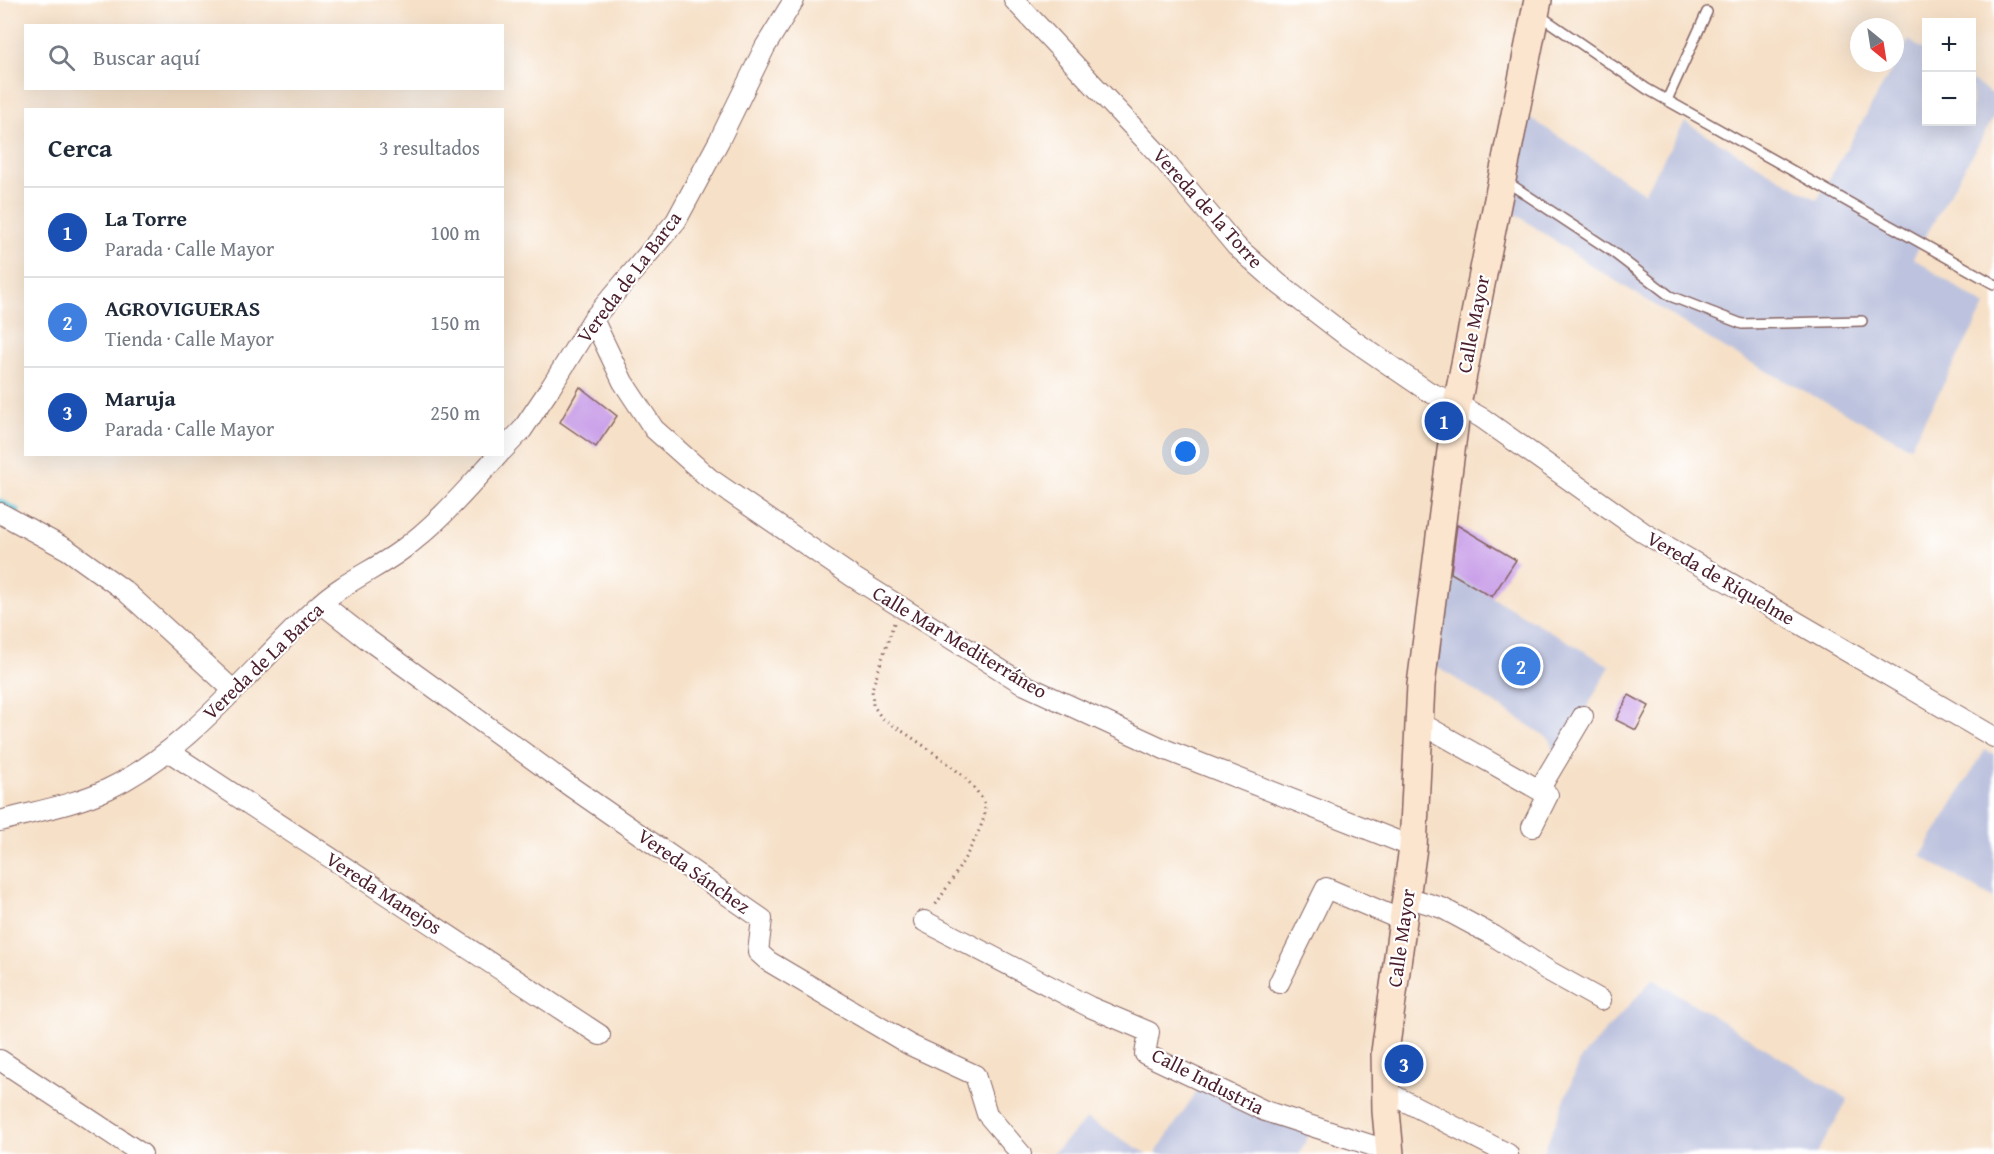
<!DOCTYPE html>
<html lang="es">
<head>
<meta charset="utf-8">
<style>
	:root { --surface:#fff; --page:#f2f2f3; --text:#1f2937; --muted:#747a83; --line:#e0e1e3; --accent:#d1495b }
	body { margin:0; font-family:"Gentium Book Plus",serif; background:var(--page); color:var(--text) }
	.controls { position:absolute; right:18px; top:18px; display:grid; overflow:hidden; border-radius:0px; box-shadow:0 6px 24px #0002 }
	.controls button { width:54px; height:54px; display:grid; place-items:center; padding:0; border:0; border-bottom:2px solid var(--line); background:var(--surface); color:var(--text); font:30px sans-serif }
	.compass { position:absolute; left:1850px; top:18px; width:54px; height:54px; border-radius:50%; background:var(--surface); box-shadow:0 6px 24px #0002; rotate:150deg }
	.you { position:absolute; left:1186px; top:452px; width:21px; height:21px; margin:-15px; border:4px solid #fff; border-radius:50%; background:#1a73e8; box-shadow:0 0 0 9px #1a73e833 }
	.badge { display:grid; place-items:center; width:39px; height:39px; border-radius:50%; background:var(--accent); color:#fff; font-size:20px; font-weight:700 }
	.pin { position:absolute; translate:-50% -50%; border:3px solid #fff; box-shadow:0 2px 6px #0006 }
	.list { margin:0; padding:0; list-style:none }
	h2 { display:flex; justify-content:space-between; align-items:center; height:78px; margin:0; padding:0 24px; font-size:26px }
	h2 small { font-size:20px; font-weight:400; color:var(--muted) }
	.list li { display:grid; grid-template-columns:39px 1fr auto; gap:18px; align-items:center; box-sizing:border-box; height:90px; padding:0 24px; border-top:2px solid var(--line) }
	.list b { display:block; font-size:22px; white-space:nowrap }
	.list p { margin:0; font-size:20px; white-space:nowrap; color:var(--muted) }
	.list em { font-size:20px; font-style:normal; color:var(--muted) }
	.icon { flex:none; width:33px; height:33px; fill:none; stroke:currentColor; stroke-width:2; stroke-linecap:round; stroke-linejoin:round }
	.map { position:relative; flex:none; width:1994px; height:1154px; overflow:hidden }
	.search { position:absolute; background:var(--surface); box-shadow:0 6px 24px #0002; left:24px; top:24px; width:480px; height:66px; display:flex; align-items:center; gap:15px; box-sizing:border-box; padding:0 21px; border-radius:0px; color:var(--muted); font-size:22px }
	.panel { position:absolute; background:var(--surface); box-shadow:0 6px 24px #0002; left:24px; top:108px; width:480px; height:348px; border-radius:0px }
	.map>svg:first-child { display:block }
</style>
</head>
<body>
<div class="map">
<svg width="1994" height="1154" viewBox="0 0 1994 1154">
	<rect width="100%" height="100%" fill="#fff"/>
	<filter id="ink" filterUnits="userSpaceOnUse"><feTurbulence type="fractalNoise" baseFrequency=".0167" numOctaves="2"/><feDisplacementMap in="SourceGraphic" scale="12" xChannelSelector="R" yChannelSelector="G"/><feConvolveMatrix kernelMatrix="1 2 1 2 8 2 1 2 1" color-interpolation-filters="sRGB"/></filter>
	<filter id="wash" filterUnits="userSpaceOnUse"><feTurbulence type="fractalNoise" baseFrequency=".008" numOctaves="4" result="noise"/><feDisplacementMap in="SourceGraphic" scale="24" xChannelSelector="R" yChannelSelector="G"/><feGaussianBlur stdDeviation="1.35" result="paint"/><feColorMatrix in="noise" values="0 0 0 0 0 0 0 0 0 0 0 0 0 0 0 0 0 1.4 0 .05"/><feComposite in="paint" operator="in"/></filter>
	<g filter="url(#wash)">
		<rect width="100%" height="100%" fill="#f6e0c7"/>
		<path fill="#bdc3de" d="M 1909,40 L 1926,52 L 1926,122 L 1972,122 L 1972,81 L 1994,95 L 1994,117 L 1913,258 L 1985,306 L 1910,447 L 1727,350 L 1595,268 L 1505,207 L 1526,115 L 1644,193 L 1685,122 L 1817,200 Z
			M 1445,570 L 1610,666 L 1585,711 L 1556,758 L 1550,739 L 1436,666 Z
			M 1985,750 L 1994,754 L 1994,899 L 1921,856 Z
			M 1653,979 L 1848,1099 L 1817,1154 L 1543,1154 L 1581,1058 Z
			M 1205,1079 L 1316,1122 L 1299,1154 L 1155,1154 Z
			M 1087,1119 L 1148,1154 L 1052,1154 Z"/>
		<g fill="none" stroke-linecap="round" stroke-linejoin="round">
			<path stroke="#5ec7da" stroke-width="5" d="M 0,501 L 18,511"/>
		</g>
		<g id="blocks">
			<path fill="#caa1e9" d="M 580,387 L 617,416 L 596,447 L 560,422 Z
				M 1457,525 L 1516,560 L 1492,597 L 1451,573 Z
				M 1629,695 L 1649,706 L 1636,730 L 1616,720 Z"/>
		</g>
	</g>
	<g filter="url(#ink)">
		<use href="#blocks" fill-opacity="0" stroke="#866362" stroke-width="1.5"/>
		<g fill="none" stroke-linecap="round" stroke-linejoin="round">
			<g stroke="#866362" stroke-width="12">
				<path id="service" d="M 1539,15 L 1647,89 L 1994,284
					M 1667,100 L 1707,12
					M 1504,180 L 1610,250 L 1670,296 L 1742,324 L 1862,321"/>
			</g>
			<g stroke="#866362" stroke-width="22">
				<path id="minor" d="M 1014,0 L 1162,158 L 1236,246 L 1279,284 L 1344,334 L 1429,392 L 1457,404 L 1482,418 L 1644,533 L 1994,737
					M 593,319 L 623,382 L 654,429 L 709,478 L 853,577 L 1025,685 L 1164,749 L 1413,847
					M 502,451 L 522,430 L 551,387 L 593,319 L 676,221 L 719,141 L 765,47 L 794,0
					M 0,513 L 68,550 L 125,591 L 233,690
					M 321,603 L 367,639 L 567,784 L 762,919 L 758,952 L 768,961 L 910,1045 L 975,1075 L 987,1114 L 1021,1154
					M 1419,722 L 1548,795 L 1532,827
					M 168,751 L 600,1035
					M 1539,790 L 1583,716
					M 0,821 C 37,811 74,805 108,789 C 190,750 253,665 319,605 C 341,584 374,570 399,552 C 437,525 467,489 499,454
					M 1407,897 L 1442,908 L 1494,936 L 1547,970 L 1601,1000
					M 924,921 L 1090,1007 L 1149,1032 L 1145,1054 L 1265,1111 L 1389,1151
					M 1279,983 L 1326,888 L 1404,921
					M 0,1060 L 142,1154
					M 1385,1091 L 1508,1154"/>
			</g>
			<g stroke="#866362" stroke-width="30">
				<path id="secondary" d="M 1390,1154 L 1386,1111 L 1385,1052 L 1413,847 L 1421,685 L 1457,404 L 1538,0"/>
			</g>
			<path stroke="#866362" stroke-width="3" stroke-dasharray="1.5 4.5" stroke-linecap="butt" d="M 894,623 L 872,689 L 873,705 L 881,717 C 905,734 984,780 985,810 C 985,830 947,888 934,907"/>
			<use href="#service" stroke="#fff" stroke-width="9"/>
			<use href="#minor" stroke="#fff" stroke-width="20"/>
			<use href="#secondary" stroke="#fce5cf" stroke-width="27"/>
		</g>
	</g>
	<g text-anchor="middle" stroke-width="4.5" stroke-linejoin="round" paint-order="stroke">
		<g font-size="20" fill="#4a1f2b" stroke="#fff">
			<text transform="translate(1208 208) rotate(48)" y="7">Vereda de la Torre</text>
			<text transform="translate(629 277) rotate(-53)" y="7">Vereda de La Barca</text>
			<text transform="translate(1473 324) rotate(-79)" y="7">Calle Mayor</text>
			<text transform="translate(1721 578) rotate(30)" y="7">Vereda de Riquelme</text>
			<text transform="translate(960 642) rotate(31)" y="7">Calle Mar Mediterráneo</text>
			<text transform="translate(263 661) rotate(-44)" y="7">Vereda de La Barca</text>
			<text transform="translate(694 871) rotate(35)" y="7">Vereda Sánchez</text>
			<text transform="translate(384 893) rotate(33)" y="7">Vereda Manejos</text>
			<text transform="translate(1401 938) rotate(-82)" y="7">Calle Mayor</text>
			<text transform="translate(1208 1081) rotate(27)" y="7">Calle Industria</text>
		</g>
	</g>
</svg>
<div class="controls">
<button>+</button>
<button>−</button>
</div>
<svg class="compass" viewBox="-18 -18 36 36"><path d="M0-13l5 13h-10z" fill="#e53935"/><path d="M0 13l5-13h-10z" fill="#747a83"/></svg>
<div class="you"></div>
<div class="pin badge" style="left:1444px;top:421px;background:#1a4fb4">1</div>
<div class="pin badge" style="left:1521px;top:666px;background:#3f7fe0">2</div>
<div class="pin badge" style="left:1404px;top:1064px;background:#1a4fb4">3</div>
<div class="search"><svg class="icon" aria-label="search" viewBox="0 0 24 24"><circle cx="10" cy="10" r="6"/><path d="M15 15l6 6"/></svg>Buscar aquí</div>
<section class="panel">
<h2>Cerca<small>3 resultados</small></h2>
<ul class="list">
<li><span class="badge" style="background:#1a4fb4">1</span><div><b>La Torre</b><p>Parada · Calle Mayor</p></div><em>100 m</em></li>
<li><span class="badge" style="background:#3f7fe0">2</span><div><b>AGROVIGUERAS</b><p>Tienda · Calle Mayor</p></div><em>150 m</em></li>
<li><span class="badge" style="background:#1a4fb4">3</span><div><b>Maruja</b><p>Parada · Calle Mayor</p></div><em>250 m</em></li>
</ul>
</section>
</div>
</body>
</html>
